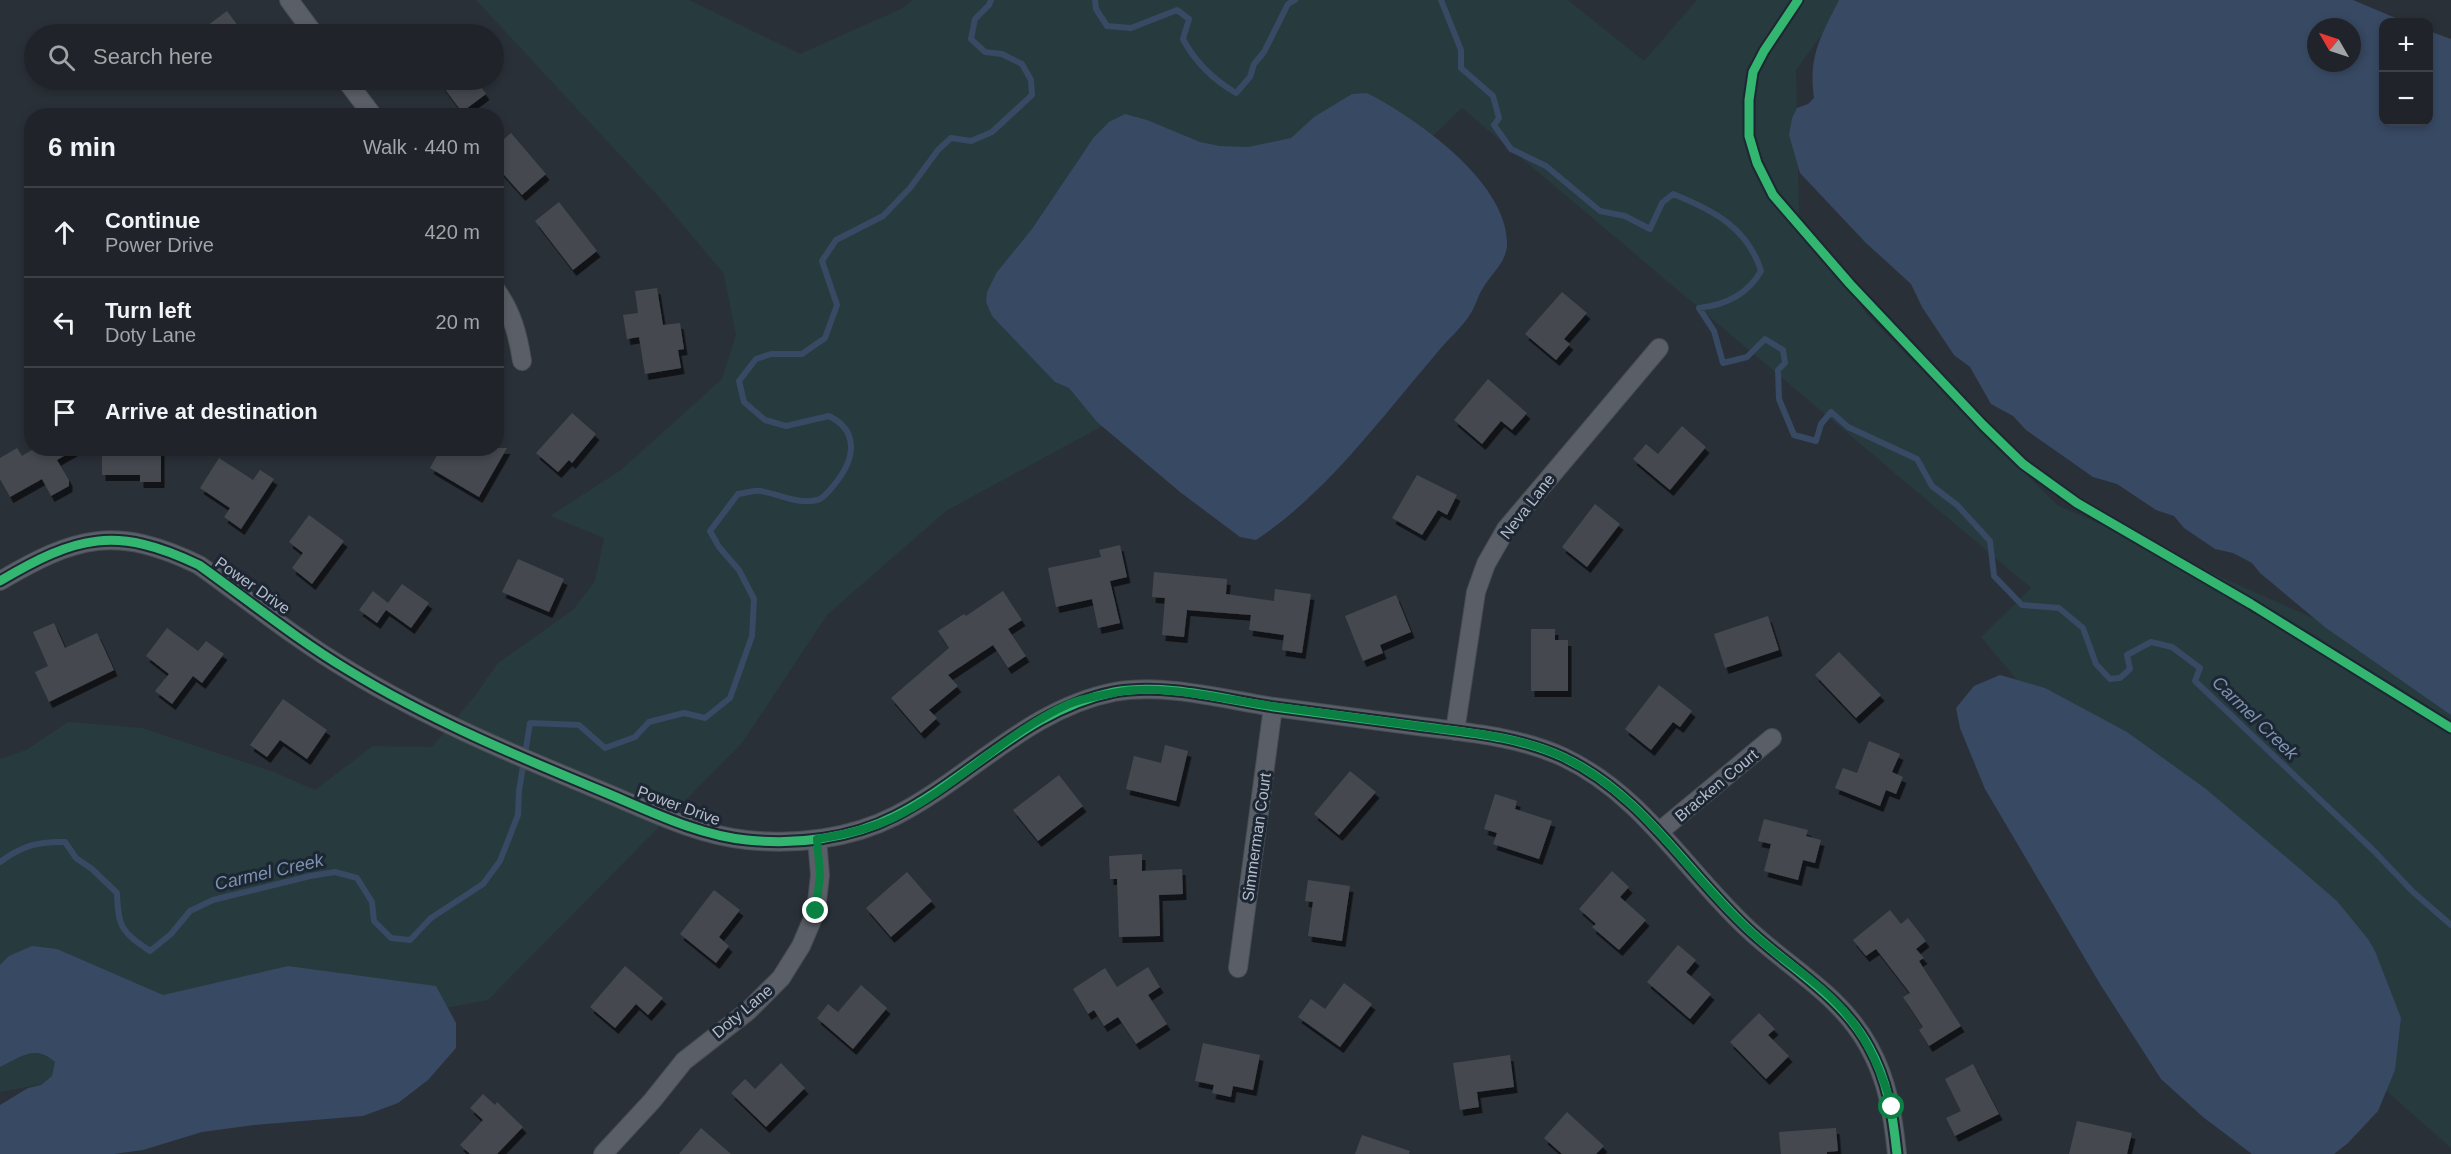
<!DOCTYPE html>
<html lang="en">
<head>
<meta charset="utf-8">
<style>
	:root { --surface:#20242a; --page:#282c32; --text:#f1f3f6; --muted:#a2a4a8; --line:#3d4147 }
	body { margin:0; font-family:Helvetica,sans-serif; background:var(--page); color:var(--text) }
	.controls { position:absolute; right:18px; top:18px; display:grid; overflow:hidden; border-radius:12px; box-shadow:0 3px 9px #0003 }
	.controls button { width:54px; height:54px; display:grid; place-items:center; padding:0; border:0; border-bottom:2px solid var(--line); background:var(--surface); color:var(--text); font:30px sans-serif }
	.compass { position:absolute; left:2307px; top:18px; width:54px; height:54px; border-radius:50%; background:var(--surface); box-shadow:0 3px 9px #0003; rotate:309deg }
	.stop { position:absolute; width:18px; height:18px; margin:-14px; border:4px solid #0b8043; border-radius:50%; background:#fff }
	.stop.end { background:#0b8043; border-color:#fff; box-shadow:0 2px 6px #0008 }
	.list { margin:0; padding:0; list-style:none }
	h2 { display:flex; justify-content:space-between; align-items:center; height:78px; margin:0; padding:0 24px; font-size:26px }
	h2 small { font-size:20px; font-weight:400; color:var(--muted) }
	.list li { display:grid; grid-template-columns:39px 1fr auto; gap:18px; align-items:center; box-sizing:border-box; height:90px; padding:0 24px; border-top:2px solid var(--line) }
	.list b { display:block; font-size:22px; white-space:nowrap }
	.list p { margin:0; font-size:20px; white-space:nowrap; color:var(--muted) }
	.list em { font-size:20px; font-style:normal; color:var(--muted) }
	.icon { flex:none; width:33px; height:33px; fill:none; stroke:currentColor; stroke-width:2; stroke-linecap:round; stroke-linejoin:round }
	.map { position:relative; flex:none; width:2451px; height:1154px; overflow:hidden }
	.search { position:absolute; background:var(--surface); box-shadow:0 3px 9px #0003; left:24px; top:24px; width:480px; height:66px; display:flex; align-items:center; gap:15px; box-sizing:border-box; padding:0 21px; border-radius:33px; color:var(--muted); font-size:22px }
	.panel { position:absolute; background:var(--surface); box-shadow:0 3px 9px #0003; left:24px; top:108px; width:480px; height:348px; border-radius:24px }
	.map>svg:first-child { display:block }
</style>
</head>
<body>
<div class="map">
<svg width="2451" height="1154" viewBox="0 0 2451 1154">
	<defs>
		<filter id="shadow"><feDropShadow dx="3.5" dy="6" stdDeviation="0" flood-color="#0009"/></filter>
	</defs>
	<rect width="100%" height="100%" fill="#2a3038"/>
	<path fill="#273a3e" d="M 476,0 L 689,0 L 800,54 L 903,8 L 912,0 L 1568,0 L 1644,61 L 1697,0 L 1847,0 L 1796,70 L 1799,219 L 1869,317 L 2057,505 L 2327,624 L 2451,691 L 2451,1148 L 2283,1000 L 1981,637 L 2031,588 L 1462,108 L 1163,393 L 946,511 L 827,615 L 742,743 L 488,1000 L 0,1092 L 0,759 L 26,750 L 68,722 L 142,728 L 274,772 L 315,790 L 373,746 L 432,747 L 475,696 L 498,663 L 574,609 L 595,581 L 604,538 L 550,516 L 621,470 L 722,379 L 736,335 L 724,274 L 661,199 Z"/>
	<path fill="#384963" fill-rule="evenodd" d="M 1839,0 L 2353,0 L 2405,22 L 2384,22 L 2384,122 L 2428,122 L 2429,31 L 2451,39 L 2451,715 L 2326,628 L 2260,573 L 2252,563 L 2233,553 L 2215,549 L 2184,528 L 2174,516 L 2156,510 L 2117,484 L 2093,477 L 2026,430 L 2013,416 L 1991,404 L 1970,367 L 1954,355 L 1922,307 L 1911,284 L 1865,242 L 1800,173 L 1789,135 L 1792,118 L 1797,108 L 1808,104 L 1814,98 C 1808,56 1821,36 1839,0 ZM 2316,27 L 2352,27 L 2352,63 L 2316,63 Z
		M 1367,93 C 1416,118 1509,183 1507,245 C 1506,263 1491,274 1483,288 C 1478,295 1476,305 1471,313 C 1462,328 1447,340 1436,354 C 1380,419 1328,492 1256,540 L 1240,537 L 1180,492 L 1097,422 L 1069,388 L 1055,382 L 992,316 L 986,302 L 987,292 L 997,272 L 1032,229 L 1094,137 L 1109,122 L 1125,114 L 1147,120 L 1200,142 L 1220,146 L 1248,147 L 1291,138 L 1314,117 L 1352,94 Z
		M 2000,675 L 2045,688 L 2127,732 L 2206,789 L 2300,869 L 2337,901 L 2368,939 L 2375,951 L 2401,1018 L 2395,1070 L 2378,1111 L 2348,1143 L 2334,1154 L 2252,1154 L 2203,1117 L 2161,1079 L 2100,984 L 1985,789 L 1960,728 L 1956,708 L 1974,686 Z
		M 32,946 L 57,949 L 163,995 L 288,966 L 436,986 L 456,1023 L 456,1048 L 428,1080 L 398,1103 L 363,1116 L 254,1125 L 202,1132 L 143,1150 L 114,1154 L 0,1154 L 0,1105 L 28,1088 L 41,1085 L 52,1076 L 55,1062 C 35,1044 21,1057 0,1067 L 0,965 L 9,956 Z"/>
	<g fill="none" stroke-linecap="round" stroke-linejoin="round">
		<path stroke="#384963" stroke-width="6" d="M 1095,0 L 1096,9 L 1107,26 L 1131,28 L 1177,10 L 1189,19 L 1183,39 C 1195,62 1214,80 1236,93 L 1250,77 L 1254,64 L 1264,52 L 1288,4 L 1295,0
			M 1441,0 L 1461,50 L 1461,68 L 1493,96 L 1499,118 L 1494,125 L 1511,149 L 1546,166 L 1600,211 L 1625,216 L 1650,229 L 1662,203 L 1673,194 C 1713,210 1748,228 1761,271 C 1748,294 1725,305 1699,308 L 1714,331 L 1723,363 L 1747,357 L 1765,339 L 1783,350 L 1785,363 L 1778,370 L 1779,399 L 1794,435 L 1816,441 L 1821,424 L 1831,412 L 1848,427 L 1917,459 L 1932,486 L 1957,505 L 1990,541 L 1994,576 L 2022,605 L 2059,608 L 2083,628 L 2096,664 L 2110,679 L 2120,678 L 2130,669 L 2127,655 L 2151,642 L 2172,647 L 2200,668 L 2195,681 L 2373,850 L 2413,892 L 2451,925
			M 0,862 C 22,846 38,841 65,842 L 76,858 L 92,869 L 117,893 C 118,928 122,932 150,951 L 171,934 L 190,911 L 213,900 L 310,876 L 335,872 L 357,878 L 372,902 L 374,921 L 391,938 L 410,940 L 431,918 L 483,884 L 500,861 L 518,815 L 519,791 L 530,723 L 579,725 L 605,748 L 635,737 L 649,722 L 684,713 L 705,718 L 730,698 L 752,636 L 754,599 L 739,570 L 719,547 L 710,531 L 738,494 C 746,493 754,490 761,491 C 779,494 798,505 817,500 C 823,499 830,490 834,485 C 854,461 861,432 829,416 L 786,426 L 765,420 L 744,402 L 739,381 L 756,359 L 771,354 L 802,354 L 825,338 L 837,305 L 822,261 L 836,240 L 883,216 L 910,188 L 938,150 L 951,138 L 971,141 L 992,132 L 1032,95 L 1031,80 L 1022,64 L 1002,54 L 985,52 L 971,39 L 975,19 L 989,5 L 991,0"/>
	</g>
	<path fill="#444950" filter="url(#shadow)" d="M 227,11 L 244,34 L 196,34 Z
		M 438,80 L 476,80 L 486,94 L 462,112 Z
		M 511,133 L 546,174 L 522,195 L 496,166 L 496,146 Z
		M 559,202 L 597,251 L 573,270 L 535,221 Z
		M 657,288 L 663,325 L 680,323 L 684,349 L 678,350 L 681,368 L 645,374 L 639,337 L 627,339 L 623,315 L 638,313 L 635,291 Z
		M 1562,292 L 1587,313 L 1564,339 L 1570,344 L 1556,360 L 1525,334 Z
		M 1488,379 L 1527,413 L 1512,430 L 1501,421 L 1482,444 L 1454,420 Z
		M 572,413 L 596,434 L 572,463 L 569,460 L 558,472 L 536,453 Z
		M 1682,426 L 1706,447 L 1670,490 L 1633,459 L 1646,444 L 1658,454 Z
		M 17,448 L 22,456 L 35,448 L 78,448 L 57,460 L 69,480 L 69,486 L 51,496 L 42,479 L 10,497 L 0,479 L 0,458 Z
		M 102,448 L 161,448 L 161,482 L 140,482 L 140,475 L 102,475 Z
		M 441,448 L 507,448 L 479,497 L 430,468 Z
		M 219,458 L 253,480 L 260,470 L 274,479 L 241,529 L 224,517 L 230,508 L 200,488 Z
		M 1417,475 L 1457,495 L 1447,515 L 1438,510 L 1422,535 L 1392,518 Z
		M 1595,504 L 1620,524 L 1587,567 L 1562,547 Z
		M 309,515 L 344,541 L 312,584 L 292,568 L 303,553 L 289,542 Z
		M 1120,545 L 1127,577 L 1110,581 L 1120,623 L 1098,628 L 1092,599 L 1056,607 L 1048,568 L 1101,557 L 1099,550 Z
		M 518,559 L 564,579 L 549,612 L 502,592 Z
		M 1154,572 L 1227,579 L 1226,594 L 1274,601 L 1275,589 L 1311,594 L 1302,653 L 1282,650 L 1284,635 L 1249,630 L 1251,615 L 1187,610 L 1184,637 L 1162,635 L 1165,598 L 1152,597 Z
		M 402,584 L 429,603 L 411,628 L 386,610 L 377,623 L 359,610 L 373,591 L 388,603 Z
		M 1003,591 L 1022,620 L 1008,629 L 1026,656 L 1008,668 L 993,645 L 948,675 L 958,686 L 929,710 L 937,718 L 921,733 L 891,698 L 949,648 L 938,631 L 964,614 L 966,616 Z
		M 1396,595 L 1411,632 L 1380,645 L 1383,653 L 1363,661 L 1345,616 Z
		M 1768,616 L 1779,650 L 1725,668 L 1714,634 Z
		M 54,623 L 65,648 L 97,633 L 114,670 L 49,702 L 35,672 L 48,666 L 33,632 Z
		M 167,628 L 198,651 L 206,641 L 224,654 L 202,683 L 193,676 L 172,704 L 155,691 L 169,674 L 146,656 Z
		M 1531,629 L 1555,629 L 1555,640 L 1568,640 L 1568,691 L 1531,691 Z
		M 1839,652 L 1881,695 L 1856,718 L 1815,675 Z
		M 1659,685 L 1692,711 L 1680,727 L 1673,722 L 1651,750 L 1625,729 Z
		M 283,699 L 327,730 L 307,759 L 280,740 L 267,757 L 250,745 Z
		M 1869,741 L 1900,754 L 1892,772 L 1903,777 L 1896,794 L 1886,790 L 1880,806 L 1835,788 L 1843,768 L 1857,773 Z
		M 1165,745 L 1188,751 L 1176,801 L 1126,789 L 1134,756 L 1161,763 Z
		M 1350,771 L 1376,792 L 1339,835 L 1314,814 Z
		M 1059,775 L 1083,806 L 1038,841 L 1013,810 Z
		M 1495,794 L 1517,801 L 1515,809 L 1552,821 L 1539,859 L 1493,844 L 1497,833 L 1484,829 Z
		M 1764,819 L 1808,830 L 1806,836 L 1821,840 L 1815,863 L 1803,860 L 1798,880 L 1764,871 L 1771,844 L 1758,841 Z
		M 1142,854 L 1142,871 L 1182,869 L 1183,894 L 1159,895 L 1160,936 L 1119,937 L 1117,879 L 1110,879 L 1109,856 Z
		M 1612,871 L 1629,887 L 1620,897 L 1646,920 L 1619,950 L 1592,927 L 1596,924 L 1579,909 Z
		M 907,872 L 932,901 L 891,937 L 866,908 Z
		M 1308,880 L 1350,886 L 1342,941 L 1308,936 L 1313,902 L 1305,901 Z
		M 714,890 L 740,910 L 719,937 L 729,946 L 716,963 L 680,934 Z
		M 1890,910 L 1901,924 L 1908,918 L 1926,941 L 1916,949 L 1924,958 L 1919,961 L 1961,1026 L 1929,1046 L 1919,1030 L 1923,1027 L 1903,997 L 1910,993 L 1876,949 L 1866,956 L 1853,940 Z
		M 1678,945 L 1696,960 L 1686,972 L 1711,994 L 1690,1019 L 1647,982 Z
		M 625,966 L 663,998 L 648,1015 L 636,1004 L 615,1028 L 590,1007 Z
		M 1148,967 L 1160,987 L 1148,995 L 1167,1024 L 1136,1044 L 1118,1017 L 1104,1026 L 1094,1010 L 1088,1014 L 1073,989 L 1105,968 L 1117,987 Z
		M 1344,983 L 1372,1004 L 1340,1047 L 1298,1017 L 1311,999 L 1325,1009 Z
		M 861,985 L 887,1008 L 853,1049 L 817,1018 L 828,1004 L 838,1012 Z
		M 1759,1013 L 1775,1029 L 1768,1035 L 1789,1056 L 1766,1079 L 1730,1042 Z
		M 1203,1043 L 1260,1055 L 1253,1090 L 1233,1086 L 1231,1097 L 1212,1093 L 1214,1085 L 1195,1081 Z
		M 1510,1055 L 1514,1087 L 1477,1092 L 1479,1107 L 1460,1110 L 1453,1063 Z
		M 781,1063 L 805,1088 L 766,1127 L 731,1093 L 745,1079 L 755,1089 Z
		M 1973,1064 L 1999,1114 L 1955,1136 L 1946,1118 L 1961,1111 L 1945,1079 Z
		M 483,1094 L 495,1105 L 497,1102 L 523,1127 L 497,1154 L 470,1154 L 460,1145 L 483,1120 L 470,1108 Z
		M 1567,1112 L 1604,1146 L 1596,1154 L 1562,1154 L 1544,1138 Z
		M 2077,1121 L 2132,1133 L 2127,1154 L 2069,1154 Z
		M 701,1128 L 731,1154 L 679,1154 Z
		M 1836,1128 L 1838,1151 L 1827,1152 L 1827,1154 L 1781,1154 L 1779,1132 Z
		M 1362,1135 L 1410,1151 L 1409,1154 L 1355,1154 Z"/>
	<g fill="none" stroke-linecap="round" stroke-linejoin="round">
		<g stroke="#484c53" stroke-width="20">
			<path id="street" d="M 289,0 L 314,34
				M 346,80 L 373,116
				M 496,290 C 512,312 518,335 522,361
				M 0,581 C 76,536 116,525 199,565 C 248,600 296,639 348,670 C 428,719 517,756 604,792 C 650,811 697,835 747,840 C 796,845 850,839 895,816 C 970,778 1028,709 1114,692 C 1166,683 1222,699 1274,707 C 1324,714 1375,720 1425,727 C 1472,733 1519,737 1563,757 C 1642,794 1685,870 1747,928 C 1789,968 1841,995 1869,1047 C 1888,1081 1893,1116 1897,1154
				M 1455,731 L 1476,592 L 1486,564 L 1506,529 L 1659,348
				M 1660,831 L 1772,738
				M 1238,968 L 1273,707
				M 603,1154 L 652,1101 L 684,1061 L 748,1011 L 781,978 L 801,946 L 816,911 L 820,875 L 817,839"/>
		</g>
		<use href="#street" stroke="#5a5e66" stroke-width="18"/>
		<g stroke="#1d2633" stroke-width="13">
			<path id="cycleway" d="M 1798,0 L 1764,51 L 1753,72 L 1749,100 L 1749,136 L 1757,163 L 1773,195 L 1850,284 L 1983,425 L 2023,464 L 2077,503 L 2251,604 L 2451,728
				M 0,581 C 76,536 116,525 199,565 C 248,600 296,639 348,670 C 428,719 517,756 604,792 C 650,811 697,835 747,840 C 796,845 850,839 895,816 C 970,778 1028,709 1114,692 C 1166,683 1222,699 1274,707 C 1324,714 1375,720 1425,727 C 1472,733 1519,737 1563,757 C 1642,794 1685,870 1747,928 C 1789,968 1841,995 1869,1047 C 1888,1081 1893,1116 1897,1154"/>
		</g>
		<use href="#cycleway" stroke="#33b770" stroke-width="9"/>
	</g>
	<g fill="none" stroke-linecap="round" stroke-linejoin="round">
		<path stroke="#0b8043" stroke-width="8" d="M 816,911 L 820,875 L 817,839 C 843,835 867,830 891,819 C 955,789 1004,733 1069,704 C 1083,698 1099,696 1113,693 C 1160,682 1230,701 1279,707 C 1328,714 1376,720 1425,727 C 1474,733 1524,737 1569,760 C 1648,801 1686,873 1750,931 C 1783,962 1824,984 1851,1020 C 1871,1045 1883,1076 1892,1107"/>
	</g>
	<g text-anchor="middle" stroke-width="6" stroke-linejoin="round" paint-order="stroke">
		<g font-size="16" fill="#b4bcc9" stroke="#1d2633">
			<text transform="translate(1527 506) rotate(-52)" y="6">Neva Lane</text>
			<text transform="translate(253 585) rotate(35)" y="6">Power Drive</text>
			<text transform="translate(1716 785) rotate(-40)" y="6">Bracken Court</text>
			<text transform="translate(679 805) rotate(20)" y="6">Power Drive</text>
			<text transform="translate(1256 837) rotate(-82)" y="6">Simmerman Court</text>
			<text transform="translate(742 1011) rotate(-40)" y="6">Doty Lane</text>
		</g>
		<g font-size="18" font-style="italic" fill="#7c92b1" stroke="#1d2633">
			<text transform="translate(2255 718) rotate(44)" y="6">Carmel Creek</text>
			<text transform="translate(269 872) rotate(-13)" y="6">Carmel Creek</text>
		</g>
	</g>
</svg>
<div class="controls">
<button>+</button>
<button>−</button>
</div>
<svg class="compass" viewBox="-18 -18 36 36"><path d="M0-13l5 13h-10z" fill="#e53935"/><path d="M0 13l5-13h-10z" fill="#a2a4a8"/></svg>
<div class="stop" style="left:1892px;top:1107px"></div>
<div class="stop end" style="left:816px;top:911px"></div>
<div class="search"><svg class="icon" aria-label="search" viewBox="0 0 24 24"><circle cx="10" cy="10" r="6"/><path d="M15 15l6 6"/></svg>Search here</div>
<section class="panel">
<h2>6 min<small>Walk · 440 m</small></h2>
<ul class="list">
<li><svg class="icon" aria-label="ahead" viewBox="0 0 24 24"><path d="M12 20V5M6 11l6-6 6 6"/></svg><div><b>Continue</b><p>Power Drive</p></div><em>420 m</em></li>
<li><svg class="icon" aria-label="left" viewBox="0 0 24 24"><path d="M17 20v-9H6M10 6l-5 5 5 5"/></svg><div><b>Turn left</b><p>Doty Lane</p></div><em>20 m</em></li>
<li><svg class="icon" aria-label="arrive" viewBox="0 0 24 24"><path d="M6 21V4h12l-3 4 3 4H6"/></svg><div><b>Arrive at destination</b></div></li>
</ul>
</section>
</div>
</body>
</html>
